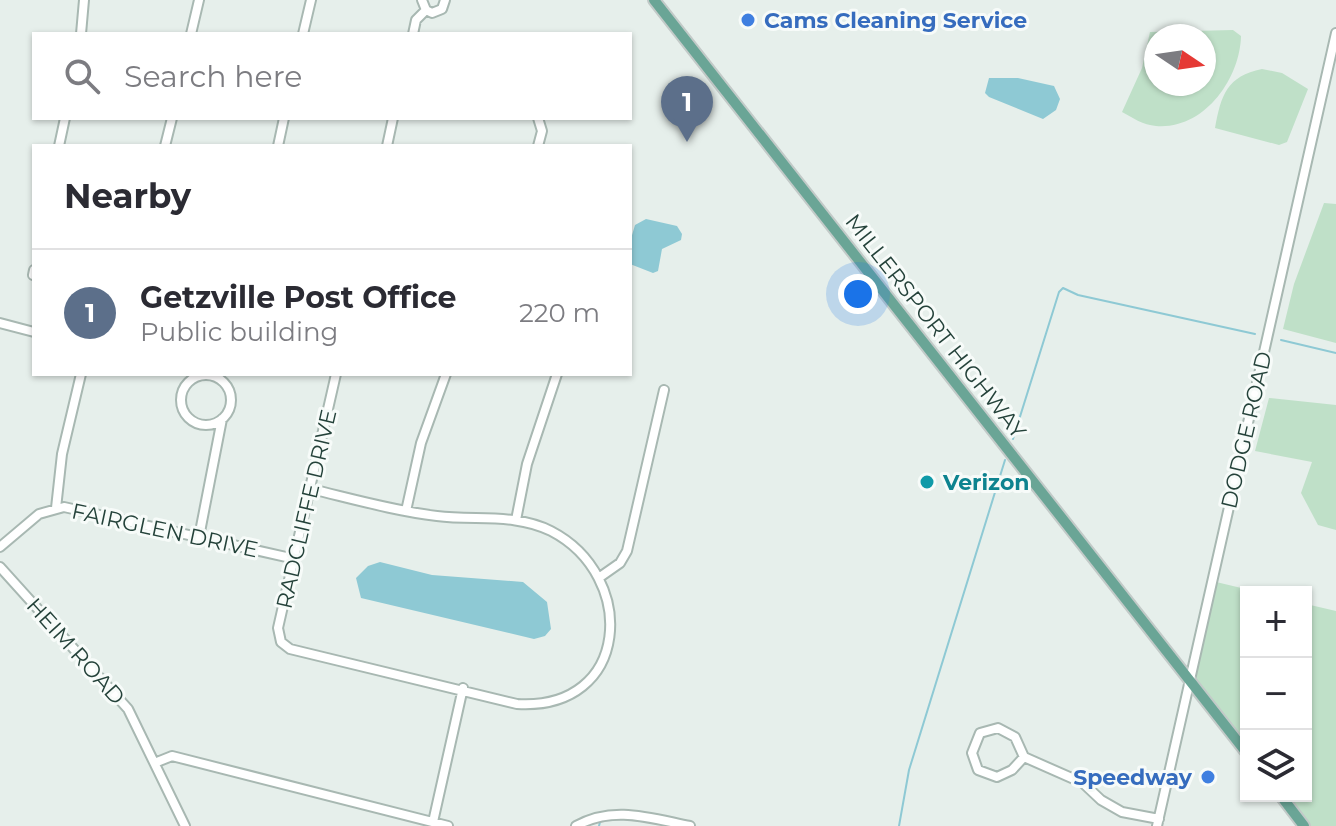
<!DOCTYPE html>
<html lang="en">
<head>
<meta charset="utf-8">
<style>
	:root { --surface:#fff; --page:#f7f7f7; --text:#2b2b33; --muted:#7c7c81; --line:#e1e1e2; --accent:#855347 }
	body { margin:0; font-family:Montserrat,sans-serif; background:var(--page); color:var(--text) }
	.controls { position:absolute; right:24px; bottom:24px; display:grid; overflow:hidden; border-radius:0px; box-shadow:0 2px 6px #0004 }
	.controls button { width:72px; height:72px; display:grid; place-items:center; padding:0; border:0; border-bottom:2px solid var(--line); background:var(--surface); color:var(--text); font:40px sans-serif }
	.compass { position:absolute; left:1144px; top:24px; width:72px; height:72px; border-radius:50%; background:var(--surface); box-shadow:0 2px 6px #0004; rotate:103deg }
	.you { position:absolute; left:858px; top:294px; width:28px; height:28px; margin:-20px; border:6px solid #fff; border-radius:50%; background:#1a73e8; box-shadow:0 0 0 12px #1a73e833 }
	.badge { display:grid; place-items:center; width:52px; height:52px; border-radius:50%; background:var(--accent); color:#fff; font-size:26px; font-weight:700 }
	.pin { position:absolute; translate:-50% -66px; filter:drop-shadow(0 2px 4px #0008) }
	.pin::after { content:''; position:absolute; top:42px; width:28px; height:24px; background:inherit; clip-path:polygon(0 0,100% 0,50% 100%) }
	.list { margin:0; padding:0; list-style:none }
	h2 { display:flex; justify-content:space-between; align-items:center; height:104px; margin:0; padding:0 32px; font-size:34px }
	h2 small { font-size:26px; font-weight:400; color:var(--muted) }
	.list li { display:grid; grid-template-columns:52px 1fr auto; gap:24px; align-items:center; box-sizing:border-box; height:128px; padding:0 32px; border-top:2px solid var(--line) }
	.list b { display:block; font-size:30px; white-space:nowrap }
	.list p { margin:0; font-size:26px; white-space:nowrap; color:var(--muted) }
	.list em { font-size:26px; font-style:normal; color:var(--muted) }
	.icon { flex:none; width:44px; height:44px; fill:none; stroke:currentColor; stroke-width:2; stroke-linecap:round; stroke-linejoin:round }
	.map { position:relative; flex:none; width:1336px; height:826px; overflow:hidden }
	.search { position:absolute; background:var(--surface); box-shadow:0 2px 6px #0004; left:32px; top:32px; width:600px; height:88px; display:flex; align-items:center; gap:20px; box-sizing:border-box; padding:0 28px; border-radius:0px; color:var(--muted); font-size:30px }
	.panel { position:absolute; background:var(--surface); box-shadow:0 2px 6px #0004; left:32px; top:144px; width:600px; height:232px; border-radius:0px }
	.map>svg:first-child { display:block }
</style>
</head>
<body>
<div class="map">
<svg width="1336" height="826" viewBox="0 0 1336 826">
	<rect width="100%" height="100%" fill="#e6efeb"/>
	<path fill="#bfe0c8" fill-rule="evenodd" d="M 1233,30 L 1241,36 C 1240,79 1204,130 1156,126 C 1143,125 1133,118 1122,112 L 1142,68 L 1150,32 ZM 1204,36 L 1204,84 L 1156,84 L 1156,36 Z
		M 1262,69 L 1282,73 L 1308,89 L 1287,142 L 1279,145 L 1215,128 C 1221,95 1227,76 1262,69 Z
		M 1324,203 L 1336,204 L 1336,343 L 1283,329 L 1294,284 Z
		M 1269,398 L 1336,405 L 1336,530 L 1318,525 L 1301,493 L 1312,462 L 1255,451 Z
		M 1212,581 L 1258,592 L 1246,592 L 1246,753 L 1190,682 Z
		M 1306,604 L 1336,611 L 1336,826 L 1304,826 L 1280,796 L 1306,796 Z"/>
	<path fill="#8ec9d4" d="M 989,78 L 1018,78 L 1054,86 L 1060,99 L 1056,110 L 1043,119 L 989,97 L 985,93 Z
		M 646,219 L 677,226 L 682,234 L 681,240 L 662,249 L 658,271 L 653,273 L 630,264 L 630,242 L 635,225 Z
		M 380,562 L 432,575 L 523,582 L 547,602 L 551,629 L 545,636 L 534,639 L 361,598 L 356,578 L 368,566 Z"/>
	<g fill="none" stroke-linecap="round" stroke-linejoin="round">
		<path stroke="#8ec9d4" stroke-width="2" d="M 1281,340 L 1336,353
			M 1013,439 L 1059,292 L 1063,288 L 1078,295 L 1255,334
			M 599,826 L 600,822
			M 899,826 L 909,770 L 1005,460"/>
		<g stroke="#a8b8b2" stroke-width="12">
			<path id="minor" d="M 422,0 L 426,10 L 432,13 L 442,9 L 445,0
				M 81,34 L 84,0
				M 191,34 L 199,0
				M 303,34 L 311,0
				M 413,34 L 416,20 L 426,10
				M 538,118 L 542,131 L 538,146
				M 59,146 L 65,118
				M 165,146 L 172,118
				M 278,146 L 284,118
				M 387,146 L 393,118
				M 33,275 L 34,270
				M 0,323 L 34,332
				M181 400a25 25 0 1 1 50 0a25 25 0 1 1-50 0Z
				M 311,489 C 353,499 395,511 437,516 C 476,521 515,513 551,531 C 638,576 631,711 517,704 L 290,649 L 281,642 L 278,628 L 336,374
				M 56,508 L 62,454 L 81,374
				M 406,511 L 421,443 L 446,374
				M 516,520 L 527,464 L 557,374
				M 199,537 L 222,419
				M 0,547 L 39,514 L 64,507 L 295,559
				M 0,567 L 128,709 L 185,826
				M 600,577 L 620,563 L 627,551 L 664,390
				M 1024,757 L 1012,770 L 997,777 L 978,770 L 972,753 L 980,733 L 998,728 L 1015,737 L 1024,757 L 1083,783 L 1101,800 L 1122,812 L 1159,819
				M 157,762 L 172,756 L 448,826
				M 433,822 L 463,688
				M 576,826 C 613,805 650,818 690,826
				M 1157,826 L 1336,33"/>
		</g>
		<g stroke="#c2cac8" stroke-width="14">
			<path id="major" d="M 654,0 L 1246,752
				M 1281,796 L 1304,826"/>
		</g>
		<use href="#minor" stroke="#fff" stroke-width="8"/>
		<use href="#major" stroke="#6aa596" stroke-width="10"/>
	</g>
	<g fill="#3f7fe0" stroke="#f7fbf9" stroke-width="3">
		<circle cx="748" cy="20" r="8"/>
		<circle cx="1208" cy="777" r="8"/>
	</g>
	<circle fill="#0f9aa8" stroke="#f7fbf9" stroke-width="3" cx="927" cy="482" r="8"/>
	<g text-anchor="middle" stroke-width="6" stroke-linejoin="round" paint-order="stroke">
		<g font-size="22" font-weight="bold" fill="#366cbe" stroke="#f7fbf9" text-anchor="start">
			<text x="764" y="28">Cams Cleaning Service</text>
			<text x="1192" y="785" text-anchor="end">Speedway</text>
		</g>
		<g font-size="22" fill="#24423a" stroke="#f7fbf9">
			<text transform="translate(936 326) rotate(52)" y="8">MILLERSPORT HIGHWAY</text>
			<text transform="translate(1246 430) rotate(-77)" y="8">DODGE ROAD</text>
			<text transform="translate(306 509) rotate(-77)" y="8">RADCLIFFE DRIVE</text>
			<text transform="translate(165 530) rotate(12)" y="8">FAIRGLEN DRIVE</text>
			<text transform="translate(76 651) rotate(48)" y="8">HEIM ROAD</text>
		</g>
		<g font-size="22" font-weight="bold" fill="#0d838f" stroke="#f7fbf9" text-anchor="start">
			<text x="943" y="490">Verizon</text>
		</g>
	</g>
</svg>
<div class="controls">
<button>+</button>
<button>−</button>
<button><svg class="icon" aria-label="layers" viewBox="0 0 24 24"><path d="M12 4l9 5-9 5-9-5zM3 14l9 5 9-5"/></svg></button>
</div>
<svg class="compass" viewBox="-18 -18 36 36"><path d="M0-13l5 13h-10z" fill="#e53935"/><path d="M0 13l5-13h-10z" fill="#7c7c81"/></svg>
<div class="you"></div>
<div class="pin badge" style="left:687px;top:142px;background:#5c6f8a">1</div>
<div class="search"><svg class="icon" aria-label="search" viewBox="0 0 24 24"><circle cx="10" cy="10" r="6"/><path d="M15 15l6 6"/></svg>Search here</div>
<section class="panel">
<h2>Nearby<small></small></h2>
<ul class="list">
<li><span class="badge" style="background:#5c6f8a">1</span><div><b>Getzville Post Office</b><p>Public building</p></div><em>220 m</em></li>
</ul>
</section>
</div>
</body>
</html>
